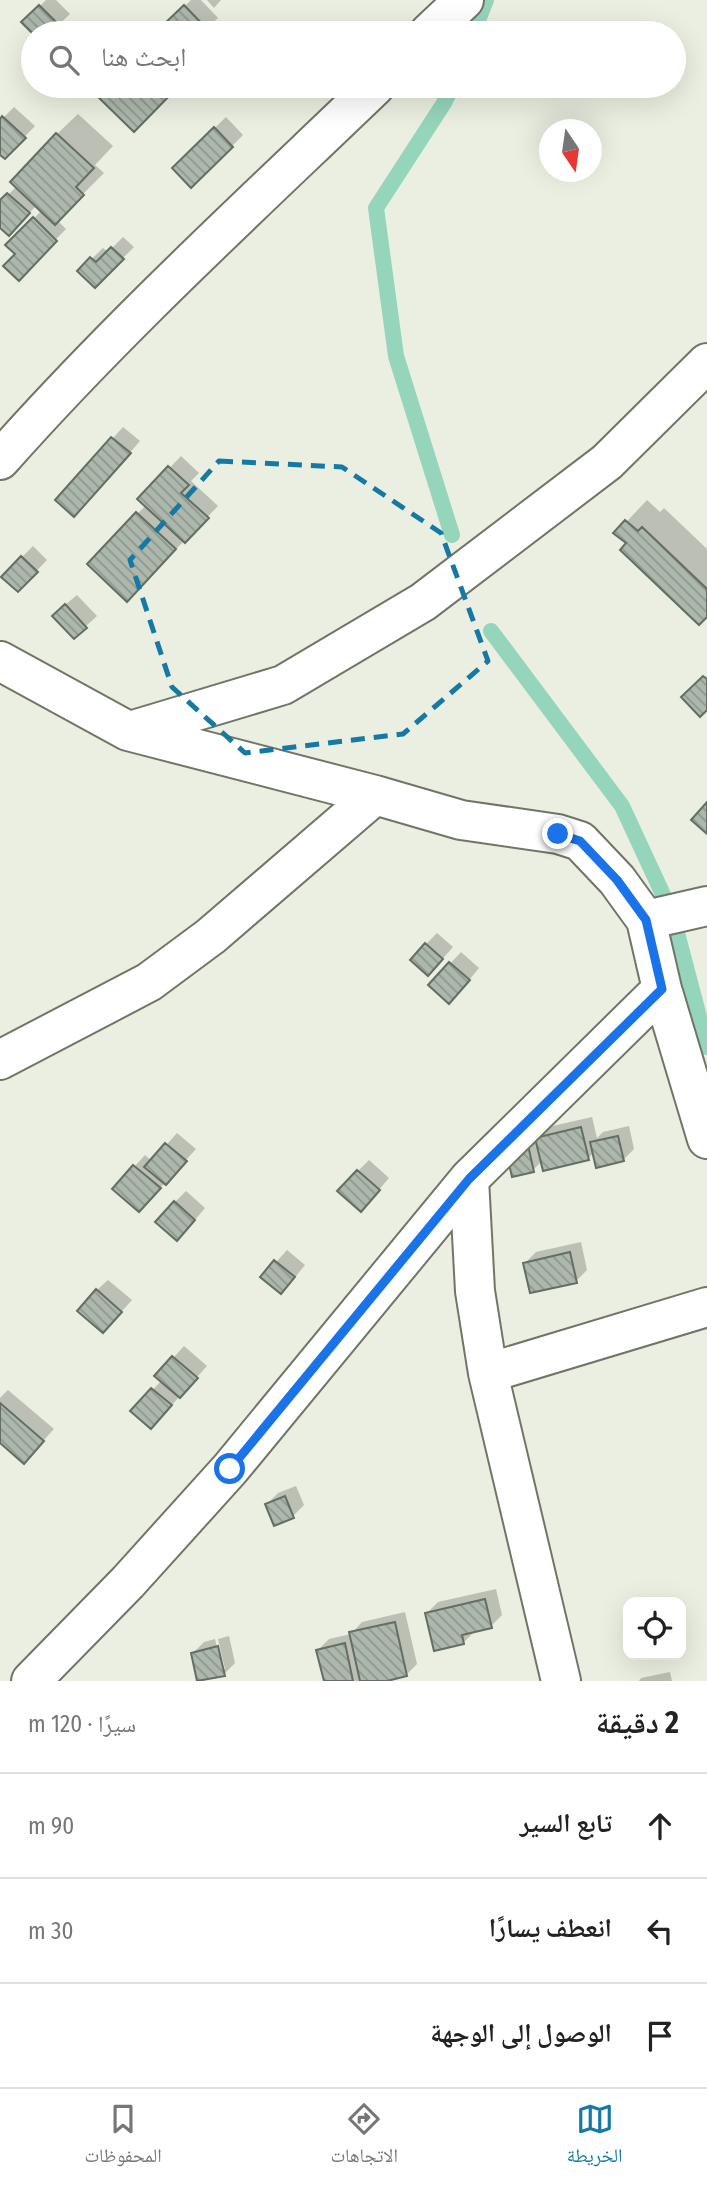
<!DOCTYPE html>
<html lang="ar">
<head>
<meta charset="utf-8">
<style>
	:root { --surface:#fff; --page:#f6f6f6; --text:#222; --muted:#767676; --line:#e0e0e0; --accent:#1579a5 }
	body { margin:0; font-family:"Fira Sans Condensed","Noto Naskh Arabic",sans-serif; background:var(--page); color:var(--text); direction:rtl }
	.controls { position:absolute; right:21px; bottom:21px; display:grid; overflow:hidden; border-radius:14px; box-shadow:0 7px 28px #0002 }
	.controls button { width:63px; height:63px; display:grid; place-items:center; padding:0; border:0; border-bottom:2px solid var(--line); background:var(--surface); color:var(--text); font:35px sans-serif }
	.compass { position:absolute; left:539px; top:119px; width:63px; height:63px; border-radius:50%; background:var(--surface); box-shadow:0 7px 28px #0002; rotate:167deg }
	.stop { position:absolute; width:21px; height:21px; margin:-16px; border:5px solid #1a73e8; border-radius:50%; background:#fff }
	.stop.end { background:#1a73e8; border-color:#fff; box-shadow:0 2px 7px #0008 }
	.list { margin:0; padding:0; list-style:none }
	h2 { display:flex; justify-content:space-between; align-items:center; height:91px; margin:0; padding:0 28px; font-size:30px }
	h2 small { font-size:23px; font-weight:400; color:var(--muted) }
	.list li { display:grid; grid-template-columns:46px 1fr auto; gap:21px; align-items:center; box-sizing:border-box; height:105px; padding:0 28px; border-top:2px solid var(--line) }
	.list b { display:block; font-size:26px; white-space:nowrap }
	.list em { font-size:23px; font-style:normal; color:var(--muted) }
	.icon { flex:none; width:38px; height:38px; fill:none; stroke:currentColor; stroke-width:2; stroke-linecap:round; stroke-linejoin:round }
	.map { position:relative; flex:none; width:707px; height:1681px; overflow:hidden; direction:ltr }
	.search { position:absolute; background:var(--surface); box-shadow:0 7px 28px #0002; left:21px; right:21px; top:21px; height:77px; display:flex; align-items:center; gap:18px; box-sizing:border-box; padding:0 24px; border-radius:38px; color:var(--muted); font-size:26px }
	.sheet { height:406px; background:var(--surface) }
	nav { display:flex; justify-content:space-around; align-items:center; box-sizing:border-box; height:98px; border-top:2px solid var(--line); background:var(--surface); font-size:19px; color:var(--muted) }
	nav a { display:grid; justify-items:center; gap:4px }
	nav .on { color:var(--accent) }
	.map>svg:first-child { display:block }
</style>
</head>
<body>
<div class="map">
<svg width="707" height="1681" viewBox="0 0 707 1681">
	<defs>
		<pattern id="building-back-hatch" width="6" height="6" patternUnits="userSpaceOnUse" patternTransform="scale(1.75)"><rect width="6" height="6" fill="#adb8ac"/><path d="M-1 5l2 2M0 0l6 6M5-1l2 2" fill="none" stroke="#8e978d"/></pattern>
	</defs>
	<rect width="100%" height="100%" fill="#eaefe1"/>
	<path fill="#0003" d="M 46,0 L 56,0 L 70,14 L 50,33 L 35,33 L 24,22 Z
		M 191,0 L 201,0 L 218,18 L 202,33 L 157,33 Z
		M 207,0 L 221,0 L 214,8 Z
		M 14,107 L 35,126 L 5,157 L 0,152 L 0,121 Z
		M 78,114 L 113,146 L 95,165 L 104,173 L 57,220 L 66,229 L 18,278 L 17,254 L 8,245 L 42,210 L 37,205 L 9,234 L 0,226 L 0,203 L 17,186 L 57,134 Z
		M 226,117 L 243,135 L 192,186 L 174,168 Z
		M 123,237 L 134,247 L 95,286 L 79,271 L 103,248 L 108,252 Z
		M 123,427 L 140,441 L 85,504 L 58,500 Z
		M 181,456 L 199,473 L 191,481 L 218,506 L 147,579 L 89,564 L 146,505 L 140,499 Z
		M 647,500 L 660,512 L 664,508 L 707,549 L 707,615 L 616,533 Z
		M 33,546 L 47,560 L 18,590 L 22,557 Z
		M 77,595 L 97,616 L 74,637 L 65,605 Z
		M 437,933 L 453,947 L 439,963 L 426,944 Z
		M 461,952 L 479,968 L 460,991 L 430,985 Z
		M 592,1117 L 597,1138 L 603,1132 L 629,1126 L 634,1149 L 623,1160 L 594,1152 L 588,1159 L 542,1161 L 533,1170 L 508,1151 L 548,1127 Z
		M 177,1133 L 196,1149 L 150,1199 L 114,1189 L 145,1155 L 152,1161 Z
		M 369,1160 L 389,1178 L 371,1199 L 358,1171 Z
		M 186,1191 L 205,1208 L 188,1228 L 175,1202 Z
		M 581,1242 L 587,1270 L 576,1281 L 525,1263 L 536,1252 Z
		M 287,1250 L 305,1265 L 292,1281 L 263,1277 Z
		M 108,1280 L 132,1300 L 114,1320 L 97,1290 Z
		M 184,1346 L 207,1366 L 162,1416 L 133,1411 L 162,1380 L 157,1376 Z
		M 8,1390 L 54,1429 L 24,1462 L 0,1441 L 0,1398 Z
		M 296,1486 L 304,1505 L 293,1516 L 267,1504 L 278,1493 Z
		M 496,1589 L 502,1615 L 491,1626 L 475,1631 L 464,1642 L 427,1613 L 438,1602 Z
		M 405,1612 L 417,1664 L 406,1675 L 379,1681 L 325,1681 L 318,1650 L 329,1639 L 351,1634 L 362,1622 Z
		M 229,1636 L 235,1663 L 224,1674 L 193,1653 L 204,1642 L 215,1639 L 222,1669 L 225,1669 L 218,1639 Z
		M 670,1672 L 672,1681 L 639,1681 L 641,1678 Z"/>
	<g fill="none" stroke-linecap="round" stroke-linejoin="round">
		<path stroke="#95d5bb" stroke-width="16" d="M 473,33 L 486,0
			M 452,86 L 444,103 L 376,208 L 396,356 L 452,535
			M 491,631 L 622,806 L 672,914 L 707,1047"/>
	</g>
	<path fill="url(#building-back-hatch)" stroke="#646e64" stroke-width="2" d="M 39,5 L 60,26 L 53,33 L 33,34 L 21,22 Z
		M 184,5 L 208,30 L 204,33 L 167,33 L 161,27 Z
		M 103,86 L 179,86 L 134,132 L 95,94 Z
		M 2,116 L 26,138 L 5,159 L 0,155 L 0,119 Z
		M 214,127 L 233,147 L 191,188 L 172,168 Z
		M 56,133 L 94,168 L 76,187 L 84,195 L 55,225 L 10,182 Z
		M 7,193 L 30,213 L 9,236 L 0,228 L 0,200 Z
		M 33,217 L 57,241 L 19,281 L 3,266 L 15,254 L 5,245 Z
		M 111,247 L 124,259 L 95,288 L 77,271 L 90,257 L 96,262 Z
		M 111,437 L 131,453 L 74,517 L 55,500 Z
		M 168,466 L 189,485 L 181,493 L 209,518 L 185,543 L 137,499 Z
		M 136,512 L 176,549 L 127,602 L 87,564 Z
		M 625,520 L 638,531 L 642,527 L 707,589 L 707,617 L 699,625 L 620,550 L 626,543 L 613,533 Z
		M 21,556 L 38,572 L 18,592 L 1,577 Z
		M 65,604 L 87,628 L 74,639 L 52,616 Z
		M 703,676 L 707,679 L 707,710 L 700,717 L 681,697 Z
		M 707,802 L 707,834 L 691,820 Z
		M 425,943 L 443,959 L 428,976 L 410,960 Z
		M 449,962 L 470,980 L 449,1004 L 428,985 Z
		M 581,1127 L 589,1160 L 543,1171 L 535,1138 Z
		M 618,1136 L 624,1161 L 596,1168 L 590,1142 Z
		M 165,1143 L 187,1161 L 166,1185 L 144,1167 Z
		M 528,1145 L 534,1172 L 512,1177 L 506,1151 Z
		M 133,1165 L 161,1188 L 139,1212 L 112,1189 Z
		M 357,1170 L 380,1190 L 361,1212 L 337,1191 Z
		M 174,1201 L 195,1220 L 177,1241 L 155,1222 Z
		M 570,1252 L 577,1283 L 530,1293 L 523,1263 Z
		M 274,1260 L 295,1277 L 281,1294 L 260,1277 Z
		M 96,1289 L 122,1312 L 103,1333 L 77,1311 Z
		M 172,1356 L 198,1378 L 180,1398 L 154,1376 Z
		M 151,1388 L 172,1405 L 151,1429 L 130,1411 Z
		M 0,1403 L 44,1441 L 24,1464 L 0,1443 Z
		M 285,1496 L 294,1518 L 274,1526 L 265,1504 Z
		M 485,1599 L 492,1628 L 462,1635 L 464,1644 L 434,1651 L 425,1613 Z
		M 395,1622 L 407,1676 L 387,1681 L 360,1681 L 349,1632 Z
		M 345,1643 L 353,1681 L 324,1681 L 316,1650 Z
		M 218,1646 L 225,1676 L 197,1681 L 191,1653 Z"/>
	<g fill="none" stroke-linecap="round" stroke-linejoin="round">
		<g stroke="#707568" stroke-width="42">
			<path id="street" d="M 429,33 L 464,0
				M 0,460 C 117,328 248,208 375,86
				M 0,661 L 128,731 L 375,795 L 461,820 L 558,834 L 580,841 L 617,880 L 646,920 L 662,989 L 707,1139
				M 130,731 L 283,685 L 423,602 L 607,462 L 707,363
				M 646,920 L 707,906
				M 0,1060 L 149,982 L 211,936 L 375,795
				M 488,1373 L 707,1307
				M 31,1681 L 128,1582 L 230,1469 L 469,1179
				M 561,1681 L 488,1373 L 475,1291 L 469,1179 L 662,989"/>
		</g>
		<use href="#street" stroke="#fff" stroke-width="38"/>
	</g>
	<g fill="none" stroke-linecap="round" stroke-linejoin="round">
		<path stroke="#1a73e8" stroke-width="9" d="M 230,1469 L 469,1179 L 662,989 L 646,920 L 617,880 L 580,841 L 558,834"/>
	</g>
	<path fill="none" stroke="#1579a5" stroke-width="5" stroke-dasharray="14 9" stroke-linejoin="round" d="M 219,461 L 342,467 L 441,533 L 488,661 L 403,734 L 245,753 L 172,687 L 130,560 Z"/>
</svg>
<div class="controls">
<button><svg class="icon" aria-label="locate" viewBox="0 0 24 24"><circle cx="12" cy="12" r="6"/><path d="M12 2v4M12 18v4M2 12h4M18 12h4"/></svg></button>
</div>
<svg class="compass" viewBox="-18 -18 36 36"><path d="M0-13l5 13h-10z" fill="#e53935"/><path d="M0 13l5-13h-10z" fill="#767676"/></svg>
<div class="stop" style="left:230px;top:1469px"></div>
<div class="stop end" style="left:558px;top:834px"></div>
<div class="search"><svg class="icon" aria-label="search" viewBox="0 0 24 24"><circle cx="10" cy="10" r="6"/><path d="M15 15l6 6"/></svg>ابحث هنا</div>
</div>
<section class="sheet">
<h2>2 دقيقة<small>سيرًا · 120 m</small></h2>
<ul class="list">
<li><svg class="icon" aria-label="ahead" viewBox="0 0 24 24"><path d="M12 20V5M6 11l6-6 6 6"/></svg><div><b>تابع السير</b></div><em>90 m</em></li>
<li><svg class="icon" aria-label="left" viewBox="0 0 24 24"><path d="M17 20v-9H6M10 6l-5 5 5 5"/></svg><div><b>انعطف يسارًا</b></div><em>30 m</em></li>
<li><svg class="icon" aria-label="arrive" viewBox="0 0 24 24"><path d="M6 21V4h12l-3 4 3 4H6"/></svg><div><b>الوصول إلى الوجهة</b></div></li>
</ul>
</section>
<nav>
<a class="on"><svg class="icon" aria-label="map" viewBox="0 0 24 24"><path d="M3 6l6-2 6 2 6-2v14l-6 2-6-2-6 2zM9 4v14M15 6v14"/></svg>الخريطة</a>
<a><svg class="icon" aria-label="directions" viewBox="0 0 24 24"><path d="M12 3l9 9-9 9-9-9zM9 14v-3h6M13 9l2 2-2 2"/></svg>الاتجاهات</a>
<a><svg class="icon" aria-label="saved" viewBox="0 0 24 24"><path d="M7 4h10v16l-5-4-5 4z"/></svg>المحفوظات</a>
</nav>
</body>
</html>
